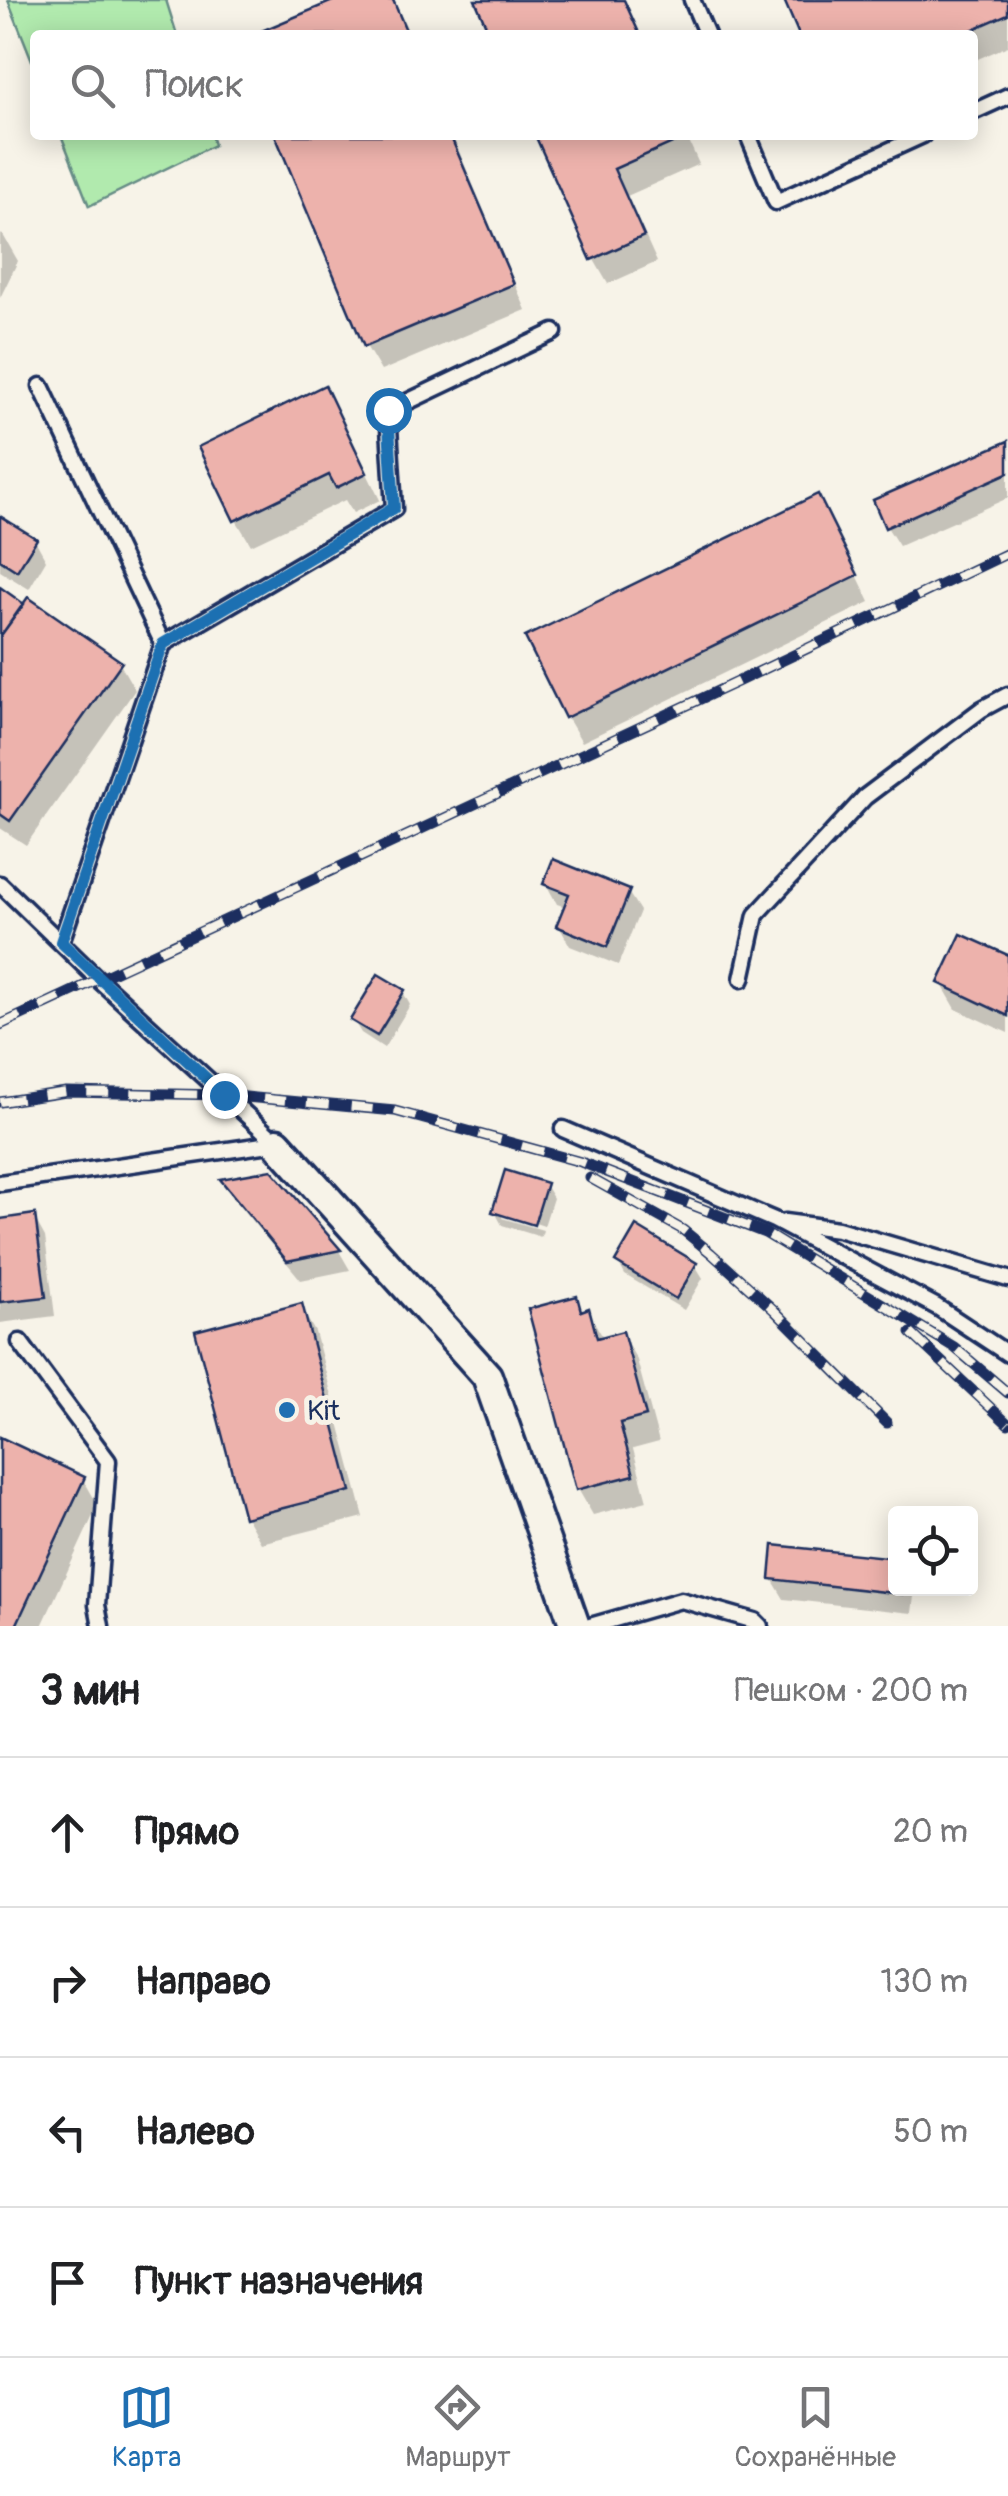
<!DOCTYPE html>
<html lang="ru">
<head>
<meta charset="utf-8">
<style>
	:root { --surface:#fff; --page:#f6f6f6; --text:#202124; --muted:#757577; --line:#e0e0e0; --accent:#1f6fb2 }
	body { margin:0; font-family:Pangolin,sans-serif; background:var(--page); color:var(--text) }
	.controls { position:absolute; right:30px; bottom:30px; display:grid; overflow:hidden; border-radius:10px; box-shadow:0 5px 25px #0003 }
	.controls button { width:90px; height:90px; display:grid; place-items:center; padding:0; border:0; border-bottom:2px solid var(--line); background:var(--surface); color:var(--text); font:50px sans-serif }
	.stop { position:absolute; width:30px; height:30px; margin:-22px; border:8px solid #1f6fb2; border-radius:50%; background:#fff }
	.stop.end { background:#1f6fb2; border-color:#fff; box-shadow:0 2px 10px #0008 }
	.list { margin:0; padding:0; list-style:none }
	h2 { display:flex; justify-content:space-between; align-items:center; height:130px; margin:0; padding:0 40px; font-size:42px }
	h2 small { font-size:32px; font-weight:400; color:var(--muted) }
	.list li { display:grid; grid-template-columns:65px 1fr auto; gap:30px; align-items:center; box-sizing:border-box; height:150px; padding:0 40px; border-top:2px solid var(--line) }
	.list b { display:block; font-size:38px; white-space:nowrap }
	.list em { font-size:32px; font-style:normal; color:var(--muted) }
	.icon { flex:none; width:55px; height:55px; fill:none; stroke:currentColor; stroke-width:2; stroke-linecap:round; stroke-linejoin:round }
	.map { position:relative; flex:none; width:1008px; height:1626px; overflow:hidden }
	.search { position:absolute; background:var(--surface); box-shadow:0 5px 25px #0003; left:30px; right:30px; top:30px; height:110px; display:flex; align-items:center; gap:25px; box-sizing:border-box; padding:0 35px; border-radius:10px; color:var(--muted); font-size:38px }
	.sheet { height:730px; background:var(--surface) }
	nav { display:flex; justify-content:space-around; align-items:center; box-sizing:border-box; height:140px; border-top:2px solid var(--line); background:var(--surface); font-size:28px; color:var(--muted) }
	nav a { display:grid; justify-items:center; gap:5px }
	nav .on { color:var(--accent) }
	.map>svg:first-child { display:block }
</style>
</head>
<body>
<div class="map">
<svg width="1008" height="1626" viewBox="0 0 1008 1626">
	<rect width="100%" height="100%" fill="#f7f3e8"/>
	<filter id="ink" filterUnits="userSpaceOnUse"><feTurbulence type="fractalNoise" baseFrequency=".01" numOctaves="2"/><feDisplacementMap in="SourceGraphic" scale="20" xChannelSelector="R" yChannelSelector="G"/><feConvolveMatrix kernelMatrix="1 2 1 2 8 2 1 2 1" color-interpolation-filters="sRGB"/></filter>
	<g filter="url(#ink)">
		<path fill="#b1eaae" stroke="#668c86" stroke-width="2.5" d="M 8,0 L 166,0 L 177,35 L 35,35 L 35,68 Z
			M 61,135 L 211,135 L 214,145 L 89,206 Z"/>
		<path fill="#0003" d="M 342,0 L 394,0 L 410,35 L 258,35 Z
			M 786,0 L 1008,0 L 1008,46 L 973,61 L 973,35 L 801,35 Z
			M 277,135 L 452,135 L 526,310 L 381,371 L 366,346 Z
			M 538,135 L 686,135 L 699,164 L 627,196 L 657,262 L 608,284 L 593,258 Z
			M 0,234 L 3,235 L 18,261 L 0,298 Z
			M 338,414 L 380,500 L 353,513 L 345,500 L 251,545 L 236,520 Z
			M 1008,444 L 1008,498 L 899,546 L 887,527 Z
			M 0,519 L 35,540 L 46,560 L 29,589 L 0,571 Z
			M 832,523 L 870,602 L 582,742 L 567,717 Z
			M 0,590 L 120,664 L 135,690 L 26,845 L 0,828 Z
			M 546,884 L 628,892 L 640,911 L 618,965 L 570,946 L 559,926 L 566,907 L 557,904 Z
			M 1008,958 L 1008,1033 L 956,1009 L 941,983 Z
			M 403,992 L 410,1005 L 384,1048 L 361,1033 L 353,1020 Z
			M 271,1172 L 339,1251 L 350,1270 L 301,1280 L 234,1199 L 224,1181 Z
			M 545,1185 L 553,1198 L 544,1226 L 502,1212 L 502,1218 L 543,1230 L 541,1237 L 502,1225 L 495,1212 Z
			M 34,1217 L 45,1237 L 55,1316 L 0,1323 L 0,1221 Z
			M 618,1262 L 695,1265 L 703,1278 L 684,1310 L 625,1275 Z
			M 576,1299 L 584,1312 L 588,1311 L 604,1339 L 622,1334 L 637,1360 L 659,1442 L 633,1449 L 647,1501 L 593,1515 L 578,1489 Z
			M 300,1306 L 315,1332 L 364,1517 L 261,1543 L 246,1517 Z
			M 0,1440 L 83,1479 L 98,1505 L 42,1626 L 0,1626 Z
			M 772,1579 L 915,1588 L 912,1613 L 784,1599 Z"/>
		<path fill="#edb2ac" stroke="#1b2f5e" stroke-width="2.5" d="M 335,0 L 393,0 L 408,35 L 252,35 Z
			M 475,0 L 624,0 L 640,35 L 490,35 Z
			M 784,0 L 1008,0 L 1008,14 L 960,35 L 799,35 Z
			M 275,135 L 450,135 L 514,284 L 364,347 Z
			M 535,135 L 685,135 L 686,137 L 614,169 L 644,236 L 591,260 Z
			M 325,385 L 367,473 L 336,488 L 329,475 L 234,521 L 198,447 Z
			M 1008,441 L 1008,473 L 885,528 L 873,500 Z
			M 818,494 L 858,575 L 565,718 L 525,637 Z
			M 0,516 L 37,539 L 17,571 L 0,560 Z
			M 0,587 L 24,604 L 0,637 Z
			M 28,597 L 122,662 L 10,821 L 0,814 L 0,637 Z
			M 553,859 L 630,890 L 607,947 L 556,926 L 569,894 L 543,884 Z
			M 961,934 L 1008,955 L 1008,1016 L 938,983 Z
			M 378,974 L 405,990 L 377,1036 L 350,1020 Z
			M 272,1170 L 341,1250 L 287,1261 L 220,1179 Z
			M 505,1170 L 547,1183 L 534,1225 L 492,1212 Z
			M 35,1214 L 46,1297 L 0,1302 L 0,1219 Z
			M 636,1226 L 697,1263 L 676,1299 L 615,1262 Z
			M 577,1296 L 581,1311 L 589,1308 L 597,1338 L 623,1331 L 646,1416 L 620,1423 L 634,1475 L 576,1490 L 528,1309 Z
			M 302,1303 L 351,1491 L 244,1518 L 195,1331 Z
			M 0,1437 L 85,1477 L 16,1626 L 0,1626 Z
			M 773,1545 L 896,1558 L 896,1588 L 902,1588 L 902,1594 L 770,1579 Z"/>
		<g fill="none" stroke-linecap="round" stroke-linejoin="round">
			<g stroke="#1b2f5e" stroke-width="21">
				<path id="service" d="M 692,0 L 707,35
					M 973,112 L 1008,96
					M 748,135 L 776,202 L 923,135
					M 41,386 L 163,644 L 61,942
					M 163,644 L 394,509 L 388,411 L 554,332
					M 0,884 L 98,979 L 277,1143
					M 742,979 L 756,915 L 865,797 L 982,709 L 1008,695
					M 563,1129 L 774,1220 L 937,1307 L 1008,1354
					M 0,1183 L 277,1143
					M 785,1222 L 838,1229 L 1008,1279
					M 20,1342 L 108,1461 L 97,1605 L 101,1626
					M 590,1626 L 681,1600 L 755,1621 L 760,1626"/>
			</g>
			<g stroke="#1b2f5e" stroke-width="35">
				<path id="minor" d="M 277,1143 L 487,1376 L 575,1626"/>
			</g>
			<use href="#service" stroke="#f7f3e8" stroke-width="14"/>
			<use href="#minor" stroke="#f7f3e8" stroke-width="28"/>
			<g stroke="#1b2f5e" stroke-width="11">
				<path id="rail" d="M 0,1025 L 737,682 L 1008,553
					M 0,1102 L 66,1092 L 225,1095 L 395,1111 L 581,1162 L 765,1233 L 954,1347 L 1008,1393
					M 590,1178 L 683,1230 L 711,1253 L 774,1310 L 887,1423
					M 911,1333 L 1008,1424"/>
			</g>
			<use href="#rail" stroke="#f7f3e8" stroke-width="8" stroke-dasharray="22" stroke-linecap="butt"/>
		</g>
	</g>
	<g fill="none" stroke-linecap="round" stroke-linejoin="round" filter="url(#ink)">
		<path stroke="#1f6fb2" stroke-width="12" d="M 224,1095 L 61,942 L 163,644 L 394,508 L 388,410"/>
	</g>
	<circle fill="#1f6fb2" stroke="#f7f3e8" stroke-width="4" cx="287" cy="1410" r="10"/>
	<g text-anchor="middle" stroke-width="10" stroke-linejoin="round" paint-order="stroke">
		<g font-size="28" fill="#1b2f5e" stroke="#f7f3e8" text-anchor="start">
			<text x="307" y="1420">Kit</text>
		</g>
	</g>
</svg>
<div class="controls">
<button><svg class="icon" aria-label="locate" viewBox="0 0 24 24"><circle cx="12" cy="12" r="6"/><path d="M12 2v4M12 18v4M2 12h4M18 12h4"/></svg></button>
</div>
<div class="stop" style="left:388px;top:410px"></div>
<div class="stop end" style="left:224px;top:1095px"></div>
<div class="search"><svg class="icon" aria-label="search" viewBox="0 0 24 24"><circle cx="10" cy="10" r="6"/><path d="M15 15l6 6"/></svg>Поиск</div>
</div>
<section class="sheet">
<h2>3 мин<small>Пешком · 200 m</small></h2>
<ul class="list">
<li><svg class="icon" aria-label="ahead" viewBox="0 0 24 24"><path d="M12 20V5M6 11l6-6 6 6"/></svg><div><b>Прямо</b></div><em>20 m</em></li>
<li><svg class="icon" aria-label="right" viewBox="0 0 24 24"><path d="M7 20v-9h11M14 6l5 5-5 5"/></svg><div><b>Направо</b></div><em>130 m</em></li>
<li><svg class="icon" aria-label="left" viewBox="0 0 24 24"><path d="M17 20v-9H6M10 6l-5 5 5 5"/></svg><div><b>Налево</b></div><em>50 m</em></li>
<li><svg class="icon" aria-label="arrive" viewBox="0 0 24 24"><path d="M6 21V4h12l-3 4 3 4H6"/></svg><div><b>Пункт назначения</b></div></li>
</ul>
</section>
<nav>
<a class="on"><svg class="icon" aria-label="map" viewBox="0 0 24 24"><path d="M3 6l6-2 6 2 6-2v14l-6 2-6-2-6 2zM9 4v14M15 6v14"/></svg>Карта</a>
<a><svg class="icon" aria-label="directions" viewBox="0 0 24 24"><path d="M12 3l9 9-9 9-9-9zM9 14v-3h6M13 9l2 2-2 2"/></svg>Маршрут</a>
<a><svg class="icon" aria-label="saved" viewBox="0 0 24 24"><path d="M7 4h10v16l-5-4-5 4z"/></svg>Сохранённые</a>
</nav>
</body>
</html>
